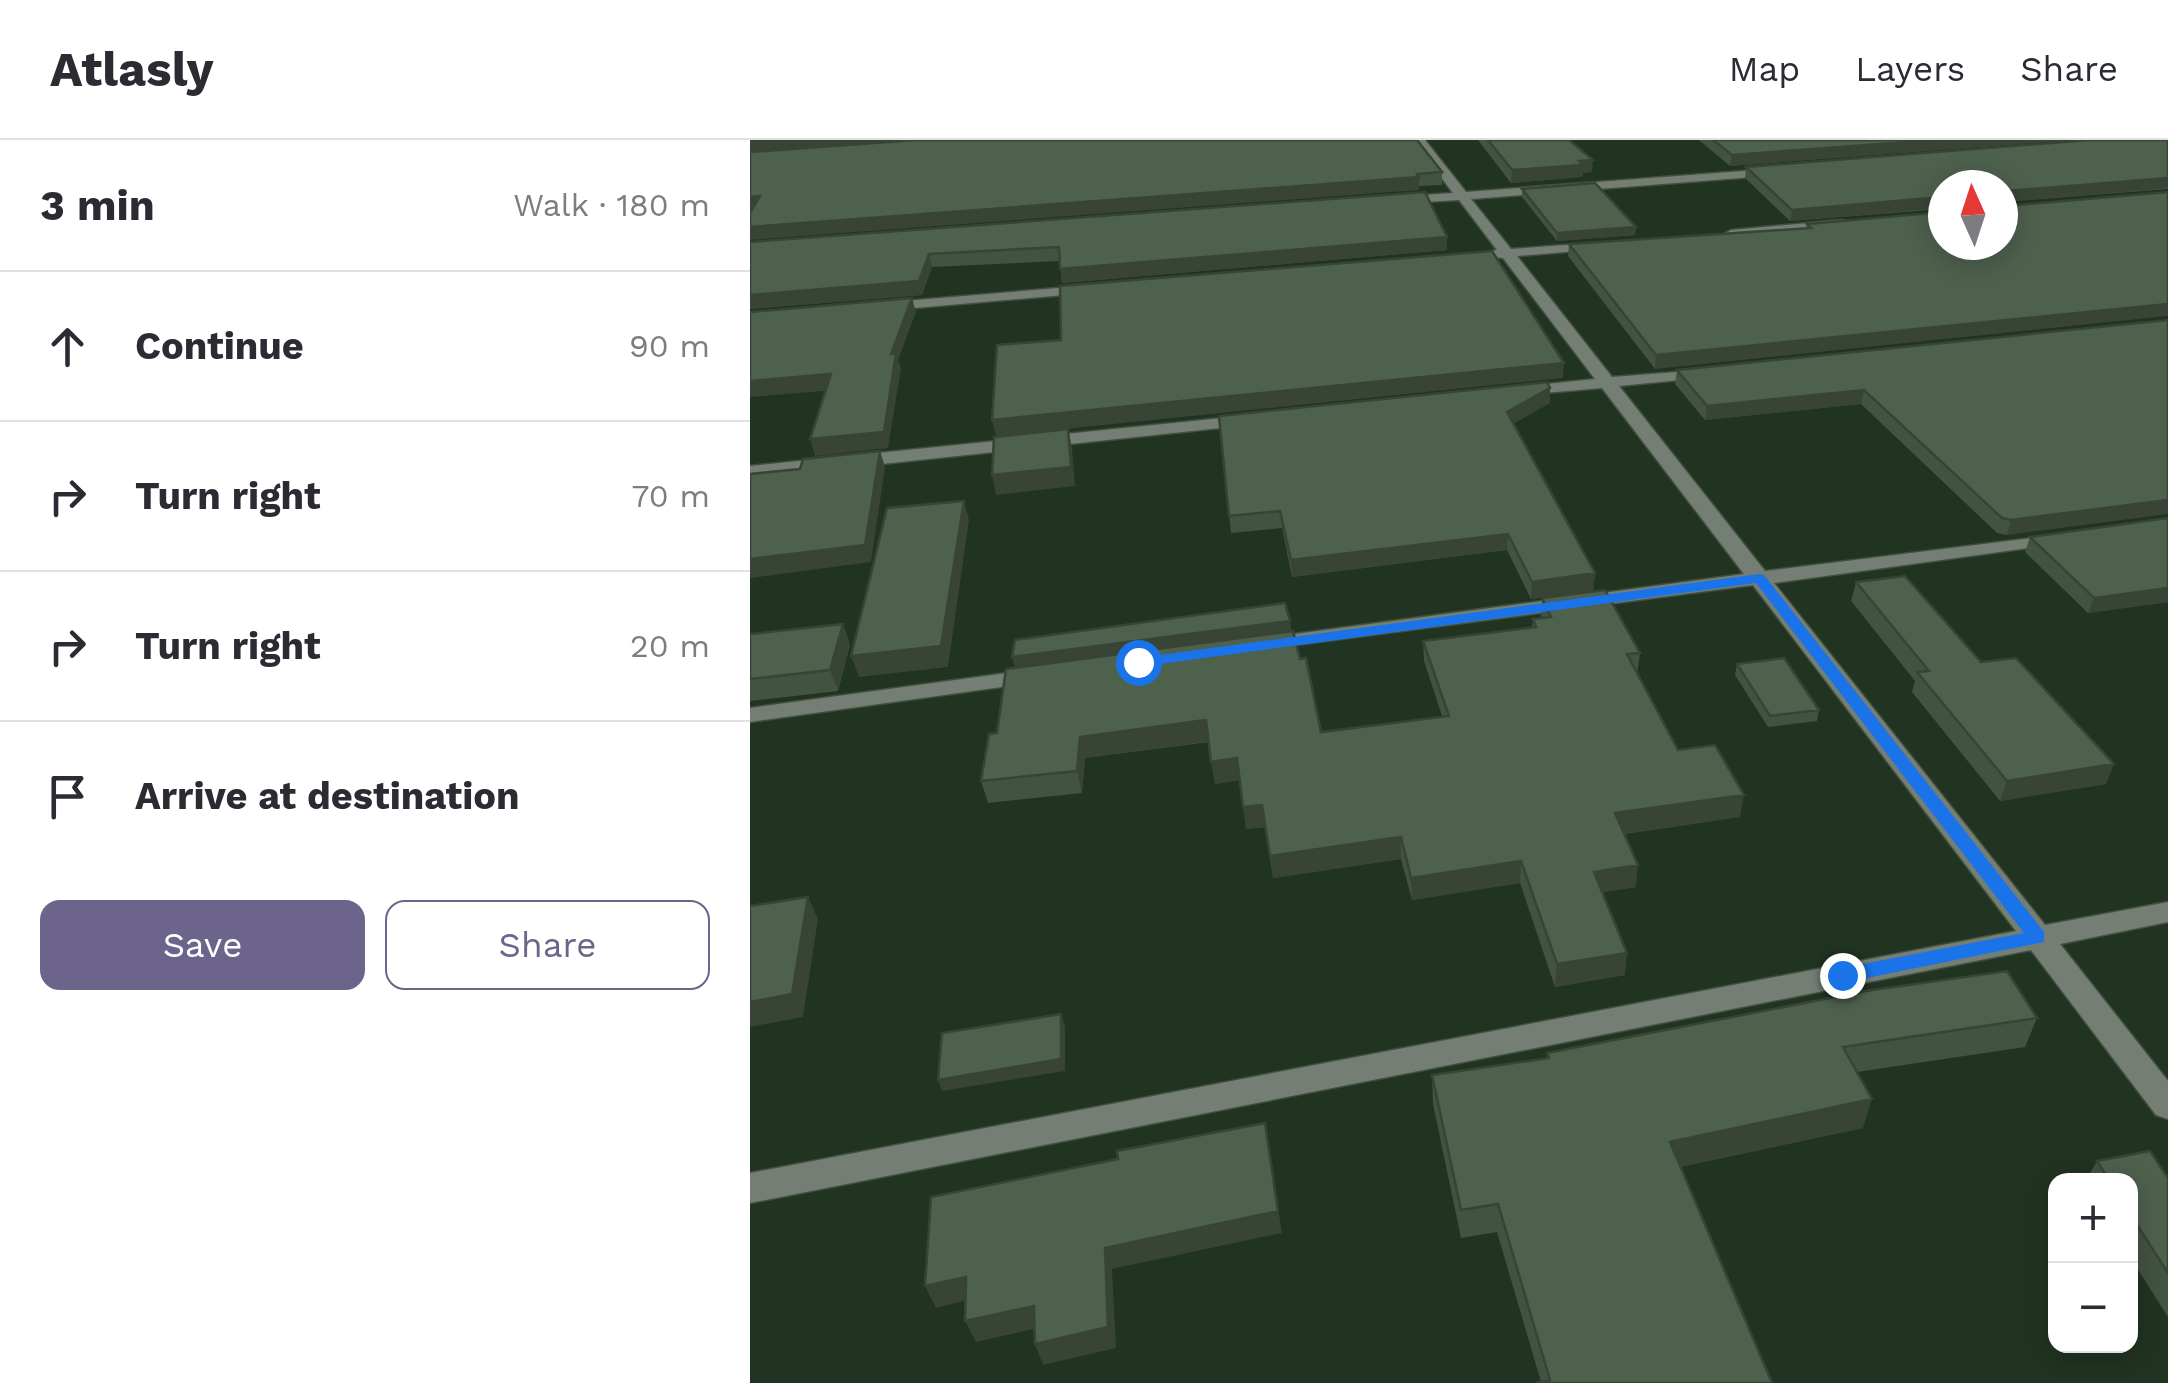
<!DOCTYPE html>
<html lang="en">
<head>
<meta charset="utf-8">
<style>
	:root { --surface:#fff; --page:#f2f2f3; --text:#2b2b33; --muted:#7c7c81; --line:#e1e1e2; --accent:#6c648b }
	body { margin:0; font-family:"Work Sans",sans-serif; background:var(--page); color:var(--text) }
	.controls { position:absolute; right:30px; bottom:30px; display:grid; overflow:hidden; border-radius:20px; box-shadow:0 5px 25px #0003 }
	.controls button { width:90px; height:90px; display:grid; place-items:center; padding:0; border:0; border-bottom:2px solid var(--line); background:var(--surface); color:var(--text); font:50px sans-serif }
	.compass { position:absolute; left:1178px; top:30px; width:90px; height:90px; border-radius:50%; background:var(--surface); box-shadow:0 5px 25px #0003; rotate:357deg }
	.stop { position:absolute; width:30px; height:30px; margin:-22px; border:8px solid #1a73e8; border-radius:50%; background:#fff }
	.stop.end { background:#1a73e8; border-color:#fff; box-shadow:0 2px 10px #0008 }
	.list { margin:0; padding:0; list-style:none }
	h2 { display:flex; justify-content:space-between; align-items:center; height:130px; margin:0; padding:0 40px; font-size:42px }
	h2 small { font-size:32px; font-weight:400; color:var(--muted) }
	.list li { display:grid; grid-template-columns:65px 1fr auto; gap:30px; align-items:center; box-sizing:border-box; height:150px; padding:0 40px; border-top:2px solid var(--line) }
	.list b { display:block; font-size:38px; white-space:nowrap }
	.list em { font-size:32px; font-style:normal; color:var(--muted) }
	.actions { display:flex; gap:20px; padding:30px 40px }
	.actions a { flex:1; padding:22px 0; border:2px solid var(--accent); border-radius:20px; text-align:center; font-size:35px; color:var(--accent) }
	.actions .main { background:var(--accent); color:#fff }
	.icon { flex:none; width:55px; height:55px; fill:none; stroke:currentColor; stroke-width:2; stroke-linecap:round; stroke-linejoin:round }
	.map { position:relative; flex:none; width:1418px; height:1243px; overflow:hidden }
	header { display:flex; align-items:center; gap:60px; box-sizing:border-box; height:140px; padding:0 50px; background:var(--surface); border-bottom:2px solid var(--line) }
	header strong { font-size:48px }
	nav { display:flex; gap:55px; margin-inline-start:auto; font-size:35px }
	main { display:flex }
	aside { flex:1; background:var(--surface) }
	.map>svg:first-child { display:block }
</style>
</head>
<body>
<header>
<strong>Atlasly</strong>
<nav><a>Map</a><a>Layers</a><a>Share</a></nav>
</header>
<main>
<aside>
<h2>3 min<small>Walk · 180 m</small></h2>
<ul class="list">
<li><svg class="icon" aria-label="ahead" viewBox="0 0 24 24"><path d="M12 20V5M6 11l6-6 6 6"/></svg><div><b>Continue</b></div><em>90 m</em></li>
<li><svg class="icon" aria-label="right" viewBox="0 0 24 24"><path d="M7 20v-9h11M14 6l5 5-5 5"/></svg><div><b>Turn right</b></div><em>70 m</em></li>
<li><svg class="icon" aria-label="right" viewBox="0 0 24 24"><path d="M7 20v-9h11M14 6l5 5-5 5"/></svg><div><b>Turn right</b></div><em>20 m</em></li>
<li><svg class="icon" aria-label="arrive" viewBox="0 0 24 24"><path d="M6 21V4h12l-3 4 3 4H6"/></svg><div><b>Arrive at destination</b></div></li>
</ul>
<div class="actions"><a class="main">Save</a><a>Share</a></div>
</aside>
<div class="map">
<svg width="1418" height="1243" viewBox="0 0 1418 1243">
	<rect width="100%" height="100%" fill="#213321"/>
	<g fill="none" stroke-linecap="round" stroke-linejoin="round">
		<g stroke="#40503f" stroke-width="3">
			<path id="minor" d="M 663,0 L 675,0 L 716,52 L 1033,28 L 1029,35 L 721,59 L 761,109 L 857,102 L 859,105 L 852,109 L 767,116 L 862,237 L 966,229 L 968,232 L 960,237 L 869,246 L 1015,431 L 1315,394 L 1318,398 L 1308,404 L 1024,443 L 1295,785 L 1418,762 L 1418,782 L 1310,804 L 1418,941 L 1418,979 L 1406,975 L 1281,810 L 0,1063 L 0,1033 L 1266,791 L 1003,445 L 507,510 L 504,505 L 515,498 L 994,434 L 852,248 L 760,256 L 758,252 L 766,247 L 845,239 L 753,118 L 742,117 L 742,111 L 747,110 L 709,60 L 641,64 L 641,58 L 645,57 L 703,53 Z
				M 1091,80 L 1096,81 L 1096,87 L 981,98 L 974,94 L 981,90 Z
				M 344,145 L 349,146 L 349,152 L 130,171 L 123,167 L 130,163 Z
				M 502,275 L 511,280 L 508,284 L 0,338 L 0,326 Z
				M 287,529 L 295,531 L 299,536 L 295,541 L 0,582 L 0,568 Z"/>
		</g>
		<use href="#minor" fill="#757e74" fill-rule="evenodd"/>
	</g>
	<path fill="#435342" d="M 728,0 L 819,0 L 842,32 L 833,33 L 832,37 L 761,43 Z
		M 949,0 L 1320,0 L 980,26 Z
		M 1418,0 L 1418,49 L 1253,62 L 1253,45 L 1193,45 L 1193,69 L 1040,81 L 995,38 L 996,27 Z
		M 692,32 L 692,45 L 669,46 L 669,50 L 2,70 Z
		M 772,49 L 886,87 L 885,95 L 807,101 L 772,57 Z
		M 1193,72 L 905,229 L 818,116 L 819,104 L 1056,88 L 1057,84 Z
		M 697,97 L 697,110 L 312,143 L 310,121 L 182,127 L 172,155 L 0,169 L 0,102 Z
		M 1418,180 L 1257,395 L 1247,393 L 1111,264 L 955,280 L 925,244 L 927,230 Z
		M 800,263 L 764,283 L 845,433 L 843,451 L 781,459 L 757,410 L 542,437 L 532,388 L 481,393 L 469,276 Z
		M 1418,378 L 1418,462 L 1338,473 L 1275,412 L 1280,397 Z
		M 1106,442 L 1231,522 L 1356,644 L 1250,661 L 1162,552 L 1165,541 L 1101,461 Z
		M 792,458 L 890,513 L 887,534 L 928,610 L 990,677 L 874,694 L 886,747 L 853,752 L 875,835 L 805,847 L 770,743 L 662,760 L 651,719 L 523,738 L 515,687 L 496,689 L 490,640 L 465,644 L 459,602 L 335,618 L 332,653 L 238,663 L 231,641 L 247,593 L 265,528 L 540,481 L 541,491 L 571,592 L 692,576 L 674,521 L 673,501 L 782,487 L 783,479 L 791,478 Z
		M 93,484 L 100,505 L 88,551 L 0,561 L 0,494 Z
		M 987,524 L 1069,570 L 1067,581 L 1018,587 L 985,535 Z
		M 1287,878 L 1275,907 L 1107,932 L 1113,988 L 930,1027 L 1022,1243 L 791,1242 L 747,1092 L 711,1098 L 683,964 L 682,935 L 797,918 L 797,913 Z
		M 1347,1021 L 1418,1038 L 1418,1177 L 1380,1117 L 1380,1040 L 1336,1040 Z"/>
	<path fill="#374436" d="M 0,0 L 164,0 L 0,12 Z
		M 1185,0 L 1320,0 L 980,26 L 982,15 Z
		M 843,20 L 842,32 L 833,33 L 832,37 L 761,43 L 762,30 Z
		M 669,37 L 669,50 L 0,100 L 0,87 Z
		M 1418,38 L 1418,48 L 1253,62 L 1256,51 Z
		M 10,56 L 14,69 L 0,70 L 0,57 Z
		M 1193,57 L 1193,68 L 1040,81 L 1042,70 Z
		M 886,87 L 885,95 L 807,101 L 807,93 Z
		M 697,97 L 697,110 L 312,143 L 310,129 Z
		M 179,114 L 182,127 L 172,155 L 0,169 L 0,155 Z
		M 162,158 L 166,172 L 148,220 L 151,228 L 138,308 L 65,316 L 60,299 L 141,214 Z
		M 1418,164 L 1418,176 L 905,229 L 906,215 Z
		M 814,223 L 813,238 L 246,296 L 242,280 Z
		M 81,234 L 86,250 L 0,257 L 0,241 Z
		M 800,248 L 800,263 L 757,287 L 757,272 Z
		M 1114,250 L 1111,264 L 955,280 L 957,266 Z
		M 318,289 L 322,308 L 325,346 L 246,355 L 242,335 Z
		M 130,311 L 135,327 L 121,422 L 0,438 L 0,419 Z
		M 1418,360 L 1418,374 L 1257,395 L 1261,380 Z
		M 214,361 L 219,380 L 198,527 L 109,537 L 101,516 Z
		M 758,394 L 757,410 L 542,437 L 541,420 Z
		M 845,433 L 843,451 L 781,459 L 782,442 Z
		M 1418,448 L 1418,462 L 1338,473 L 1344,458 Z
		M 540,481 L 541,491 L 265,528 L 262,517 Z
		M 93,484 L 100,505 L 88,551 L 80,530 Z
		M 456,580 L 460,601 L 335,618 L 332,653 L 327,631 L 330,597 Z
		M 487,618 L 490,640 L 465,644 L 461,622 Z
		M 1364,624 L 1356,644 L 1250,661 L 1257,641 Z
		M 994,655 L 990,677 L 862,695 L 865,673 Z
		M 512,665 L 515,687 L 496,689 L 493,667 Z
		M 651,697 L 651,719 L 523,738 L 520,716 Z
		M 771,721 L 770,743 L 662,760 L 661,738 Z
		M 888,725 L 886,747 L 842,754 L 844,732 Z
		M 58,757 L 68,779 L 53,877 L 0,887 L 0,862 Z
		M 877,813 L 875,835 L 805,847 L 807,824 Z
		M 311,874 L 315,886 L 315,931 L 192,951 L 188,940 Z
		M 1122,959 L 1113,988 L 915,1030 L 920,1002 Z
		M 515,983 L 532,1093 L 362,1129 L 366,1208 L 293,1225 L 285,1204 L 355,1108 Z
		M 216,1137 L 226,1158 L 186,1168 L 175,1146 Z
		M 284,1166 L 293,1187 L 226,1202 L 215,1181 Z"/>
	<path fill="#4e614d" stroke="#374436" stroke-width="2.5" d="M 165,0 L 667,0 L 692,32 L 667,34 L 669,37 L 0,87 L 0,73 L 10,56 L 0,57 L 0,12 Z
		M 738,0 L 819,0 L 843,20 L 829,21 L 833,25 L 762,30 Z
		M 963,0 L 1185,0 L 982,15 Z
		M 1339,0 L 1418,0 L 1418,38 L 1256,51 L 1253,60 L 1253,45 L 1193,45 L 1193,57 L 1042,70 L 996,27 Z
		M 845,43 L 886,87 L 807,93 L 772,49 Z
		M 675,52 L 697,97 L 310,129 L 309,107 L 179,114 L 169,141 L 0,155 L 0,102 Z
		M 1418,52 L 1418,164 L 906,215 L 819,104 L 1061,88 L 1057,84 L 1193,72 L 1193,105 L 1253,105 L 1253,63 L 1256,66 Z
		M 742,111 L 814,223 L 242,280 L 247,205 L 311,200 L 310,146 Z
		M 162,158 L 141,214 L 146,213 L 134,292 L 60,299 L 81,234 L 0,241 L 0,172 Z
		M 1418,180 L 1418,360 L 1261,380 L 1252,378 L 1114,250 L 957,266 L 927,230 Z
		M 797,242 L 800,248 L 757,272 L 845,433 L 782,442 L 758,394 L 541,420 L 530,371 L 479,376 L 469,276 Z
		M 318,289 L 321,327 L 242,335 L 244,297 Z
		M 130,311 L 115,405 L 0,419 L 0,334 L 50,329 L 53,319 Z
		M 214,361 L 191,506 L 101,516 L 137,368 Z
		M 1418,378 L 1418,448 L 1344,458 L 1280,397 Z
		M 1155,436 L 1231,522 L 1266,518 L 1364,624 L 1257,641 L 1167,532 L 1179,531 L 1106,442 Z
		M 855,450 L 890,513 L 877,514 L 928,610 L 965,605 L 994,655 L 865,673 L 888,725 L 844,732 L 877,813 L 807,824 L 771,721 L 661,738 L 651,697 L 520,716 L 512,665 L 493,667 L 487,618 L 461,622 L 456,580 L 330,597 L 327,631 L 231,641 L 239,594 L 247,593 L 256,529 L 543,491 L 550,519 L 556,518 L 571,592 L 699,576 L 673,501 L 786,487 L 783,479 L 801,477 L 792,458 Z
		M 535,463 L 540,481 L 262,517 L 265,500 Z
		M 93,484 L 80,530 L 0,539 L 0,494 Z
		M 1034,518 L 1069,570 L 1020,576 L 987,524 Z
		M 58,757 L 42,854 L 0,862 L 0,766 Z
		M 1257,831 L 1287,878 L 1093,907 L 1122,959 L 920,1002 L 1022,1243 L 786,1243 L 800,1240 L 748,1064 L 711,1070 L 682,935 L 799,918 L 797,913 L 1116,851 Z
		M 311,874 L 311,919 L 188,940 L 192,893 Z
		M 515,983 L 528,1071 L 355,1108 L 358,1187 L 285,1204 L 284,1166 L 215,1181 L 216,1137 L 175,1146 L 181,1057 L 368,1019 L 367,1011 Z
		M 1400,1011 L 1418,1038 L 1418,1133 L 1380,1074 L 1380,1040 L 1359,1040 L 1347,1021 Z"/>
	<path fill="#1a73e8" d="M 1009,434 L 1014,435 L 1294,792 L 1294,802 L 1092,843 L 1086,840 L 1083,835 L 1092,828 L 1274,793 L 1006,443 L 388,527 L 381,522 L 388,518 Z"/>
</svg>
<div class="controls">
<button>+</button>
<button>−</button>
</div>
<svg class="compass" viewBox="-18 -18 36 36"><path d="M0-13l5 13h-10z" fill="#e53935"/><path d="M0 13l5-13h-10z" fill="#7c7c81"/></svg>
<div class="stop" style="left:388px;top:522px"></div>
<div class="stop end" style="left:1092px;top:835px"></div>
</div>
</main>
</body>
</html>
